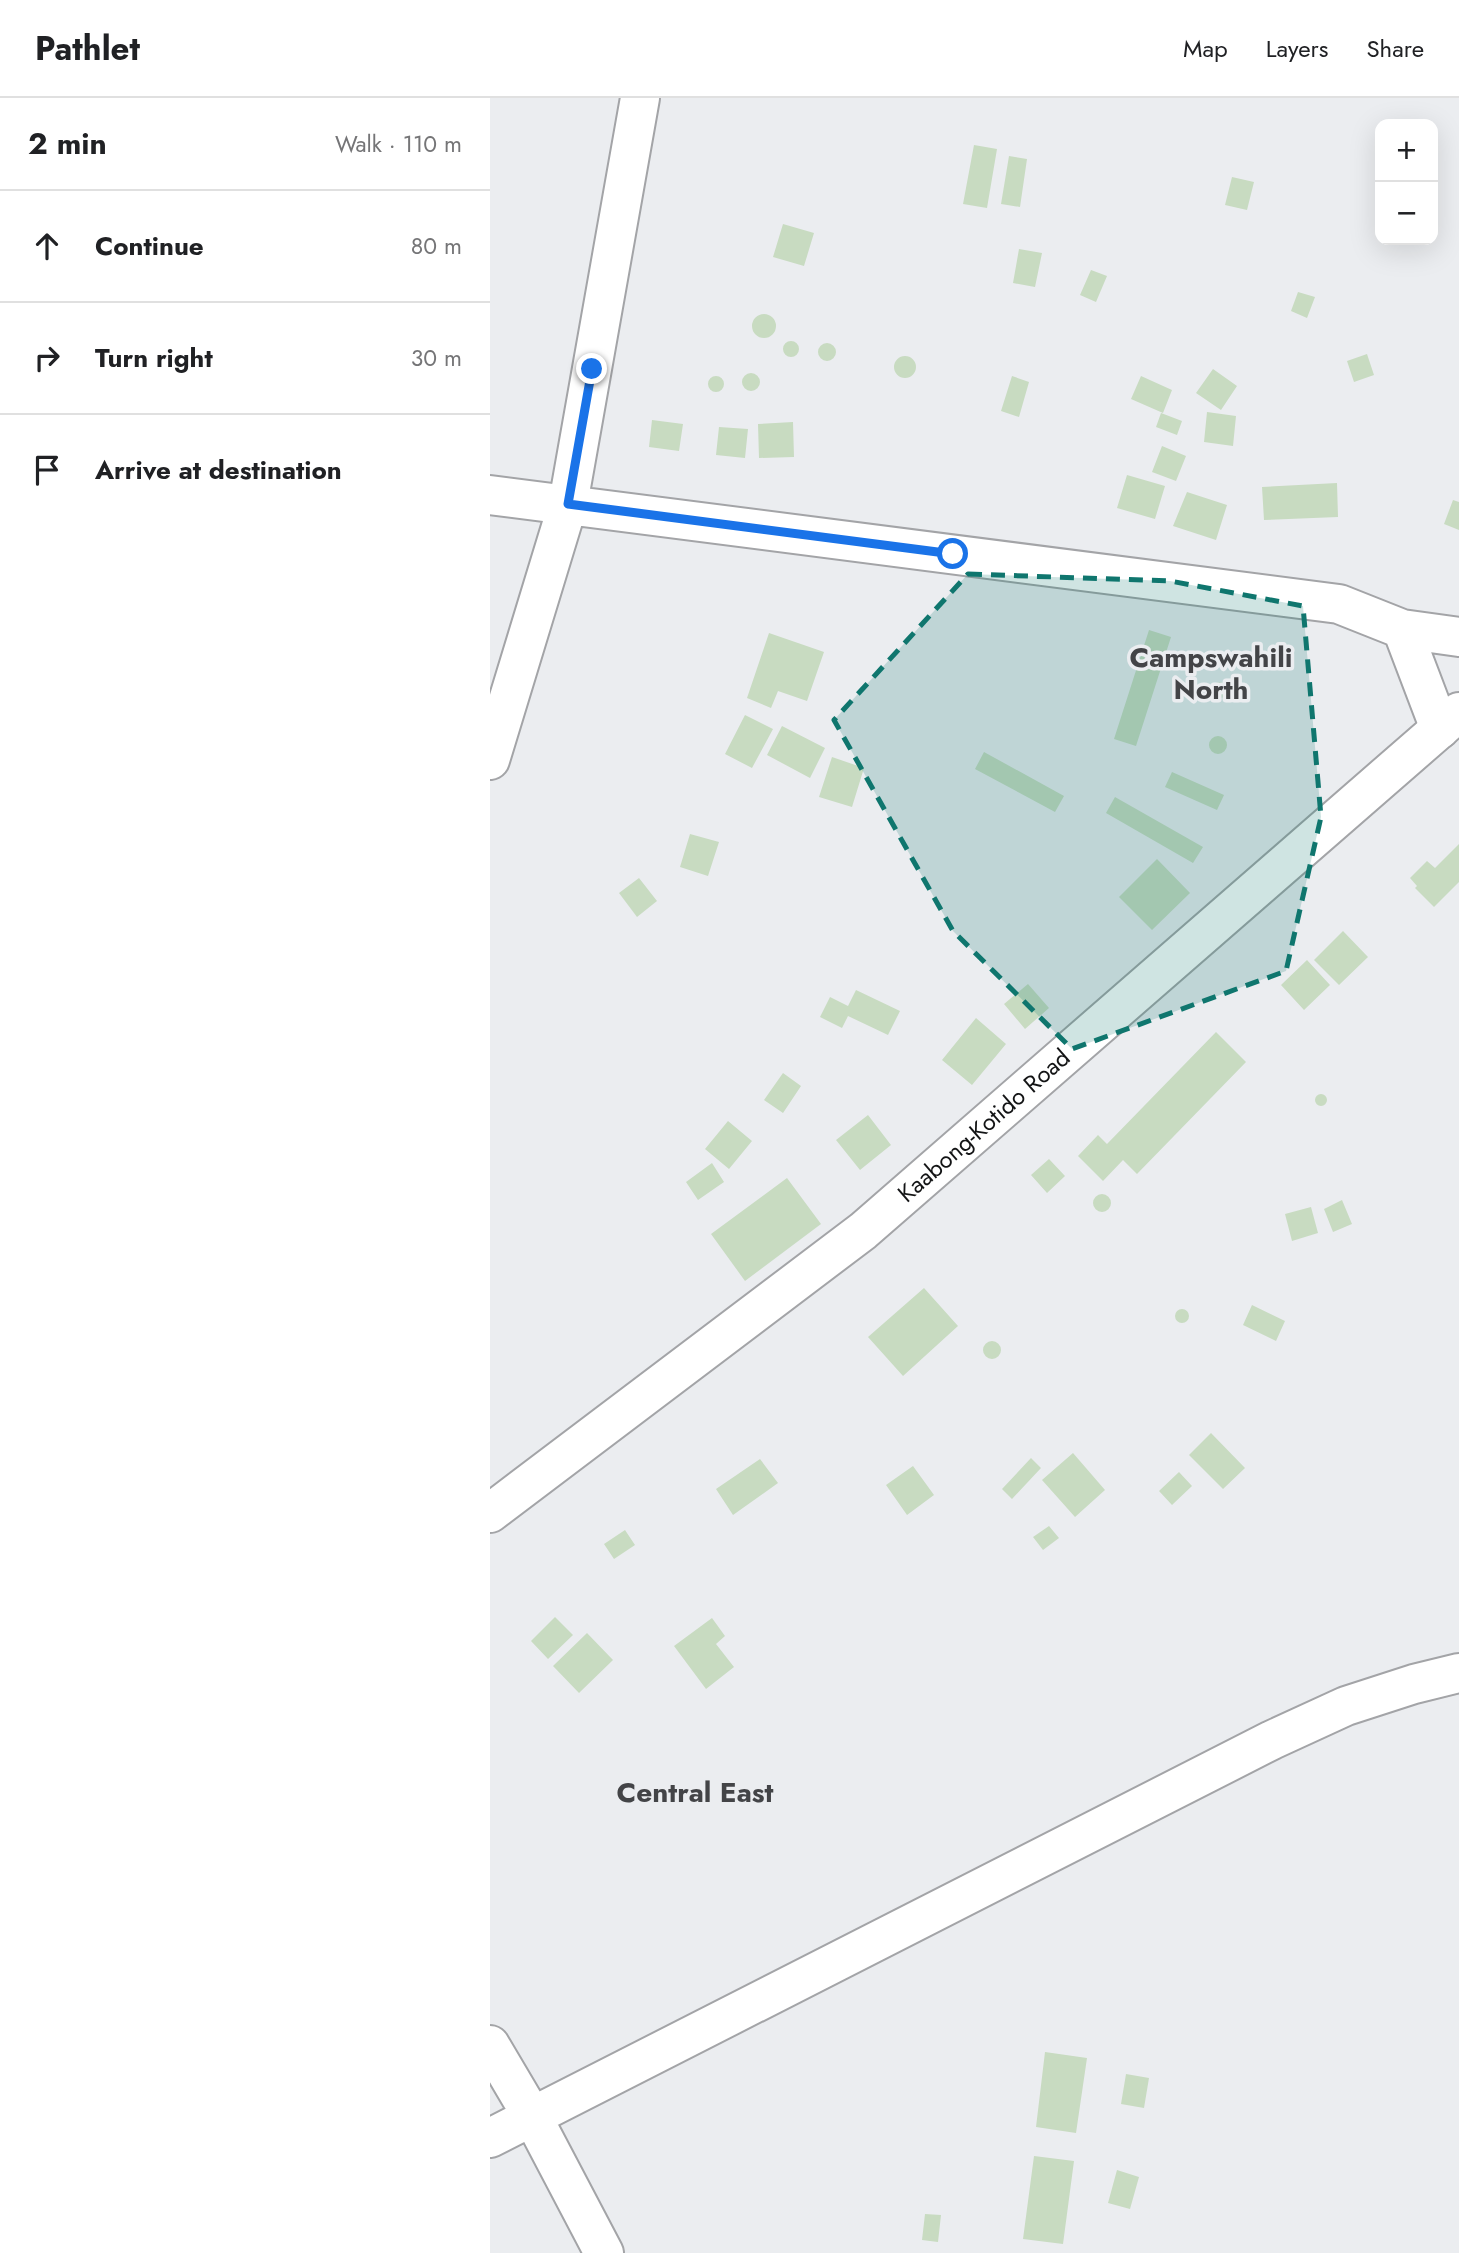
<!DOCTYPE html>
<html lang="en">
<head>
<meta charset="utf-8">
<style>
	:root { --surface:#fff; --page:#f2f2f2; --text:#202124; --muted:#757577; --line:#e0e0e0 }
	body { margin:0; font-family:Jost,sans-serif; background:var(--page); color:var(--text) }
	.controls { position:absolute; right:21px; top:21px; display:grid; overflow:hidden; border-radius:14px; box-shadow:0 7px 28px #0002 }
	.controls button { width:63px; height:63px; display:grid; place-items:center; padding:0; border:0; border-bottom:2px solid var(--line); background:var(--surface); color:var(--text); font:35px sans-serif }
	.stop { position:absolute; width:21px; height:21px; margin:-16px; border:5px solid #1a73e8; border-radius:50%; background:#fff }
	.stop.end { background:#1a73e8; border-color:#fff; box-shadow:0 2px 7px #0008 }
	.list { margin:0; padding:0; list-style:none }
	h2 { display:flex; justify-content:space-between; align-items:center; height:91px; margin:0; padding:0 28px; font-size:30px }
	h2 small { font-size:23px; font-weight:400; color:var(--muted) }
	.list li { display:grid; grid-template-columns:46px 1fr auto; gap:21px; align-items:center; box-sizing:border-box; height:112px; padding:0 28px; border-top:2px solid var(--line) }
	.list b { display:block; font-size:26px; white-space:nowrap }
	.list em { font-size:23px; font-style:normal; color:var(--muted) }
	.icon { flex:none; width:38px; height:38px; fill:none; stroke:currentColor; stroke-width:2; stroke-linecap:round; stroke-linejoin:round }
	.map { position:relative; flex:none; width:969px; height:2155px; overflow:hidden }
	header { display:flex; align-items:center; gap:42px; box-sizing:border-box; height:98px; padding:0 35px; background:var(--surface); border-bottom:2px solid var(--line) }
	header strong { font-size:33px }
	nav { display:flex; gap:38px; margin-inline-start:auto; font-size:24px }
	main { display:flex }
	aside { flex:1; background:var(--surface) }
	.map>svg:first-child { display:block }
</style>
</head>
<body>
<header>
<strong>Pathlet</strong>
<nav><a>Map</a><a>Layers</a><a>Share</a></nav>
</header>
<main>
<aside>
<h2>2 min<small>Walk · 110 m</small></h2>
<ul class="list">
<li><svg class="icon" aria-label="ahead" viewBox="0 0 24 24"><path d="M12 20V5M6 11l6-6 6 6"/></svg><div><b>Continue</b></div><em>80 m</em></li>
<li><svg class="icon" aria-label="right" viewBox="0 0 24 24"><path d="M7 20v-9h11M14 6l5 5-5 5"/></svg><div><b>Turn right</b></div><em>30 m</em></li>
<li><svg class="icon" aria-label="arrive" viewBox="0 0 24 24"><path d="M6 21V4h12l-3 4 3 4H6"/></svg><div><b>Arrive at destination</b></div></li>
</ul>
</aside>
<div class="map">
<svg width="969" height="2155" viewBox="0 0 969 2155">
	<rect width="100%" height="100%" fill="#ebedf0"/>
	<path fill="#c8dbc1" d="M 484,47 L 507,51 L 497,110 L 473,106 Z
		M 519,58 L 537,61 L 530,109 L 511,106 Z
		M 742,79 L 764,84 L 757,112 L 735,107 Z
		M 293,126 L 324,135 L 314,168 L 283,159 Z
		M 529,151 L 552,155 L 545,189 L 523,185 Z
		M 601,172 L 617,178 L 606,204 L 590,197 Z
		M 808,194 L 825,199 L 817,220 L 801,213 Z
		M262 228a12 12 0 1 1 24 0a12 12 0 1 1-24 0Z
		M293 251a8 8 0 1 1 16 0a8 8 0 1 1-16 0Z
		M328 254a9 9 0 1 1 18 0a9 9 0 1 1-18 0Z
		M 877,256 L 884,277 L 864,284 L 857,263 Z
		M404 269a11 11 0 1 1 22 0a11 11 0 1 1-22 0Z
		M 723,271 L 747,288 L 731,312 L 706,295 Z
		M252 284a9 9 0 1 1 18 0a9 9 0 1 1-18 0Z
		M218 286a8 8 0 1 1 16 0a8 8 0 1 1-16 0Z
		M 522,278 L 539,284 L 529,319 L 511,313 Z
		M 651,278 L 682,292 L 673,315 L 641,301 Z
		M 717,314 L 746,318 L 743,348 L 714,344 Z
		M 671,315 L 692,323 L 687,337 L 666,329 Z
		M 162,322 L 193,326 L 189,353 L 159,349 Z
		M 303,324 L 304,359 L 269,360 L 268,326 Z
		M 229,329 L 258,331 L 255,360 L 226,357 Z
		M 672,348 L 696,358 L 686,383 L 662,374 Z
		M 637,377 L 675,388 L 665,421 L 627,410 Z
		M 847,385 L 848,419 L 774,422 L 772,389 Z
		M 697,394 L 737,407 L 726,442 L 683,428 Z
		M 963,402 L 969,404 L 969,432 L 954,426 Z
		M 659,532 L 681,539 L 646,648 L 624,641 Z
		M 279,535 L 334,554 L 317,603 L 288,593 L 281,610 L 257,600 Z
		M722 592a8 8 0 1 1 16 0a8 8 0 1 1-16 0Z
		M 255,617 L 283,631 L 262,670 L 235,656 Z
		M 292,628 L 335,650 L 320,680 L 277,657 Z
		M719 647a9 9 0 1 1 18 0a9 9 0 1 1-18 0Z
		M 494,654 L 574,698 L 565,714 L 485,671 Z
		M 342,659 L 374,670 L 362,709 L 329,699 Z
		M 682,674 L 734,697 L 727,712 L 675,689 Z
		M 625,699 L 713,749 L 703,765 L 616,715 Z
		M 200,736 L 229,744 L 218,778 L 190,769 Z
		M 969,746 L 969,784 L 944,809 L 925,790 L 927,788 L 920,780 L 937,763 L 945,770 Z
		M 667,761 L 700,795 L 662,832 L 629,799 Z
		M 149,780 L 167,803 L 147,819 L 129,795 Z
		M 853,833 L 878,859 L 849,887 L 824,862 Z
		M 817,862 L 840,887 L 814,912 L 791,887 Z
		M 538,886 L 559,910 L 535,931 L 514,906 Z
		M 366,892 L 410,913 L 398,937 L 358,918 L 352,930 L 330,919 L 340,899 L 358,908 Z
		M 486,920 L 516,946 L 482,987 L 452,962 Z
		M 726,934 L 756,964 L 647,1076 L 633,1062 L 613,1083 L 588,1058 L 608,1037 L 617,1046 Z
		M 293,975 L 311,988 L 293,1015 L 274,1002 Z
		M825 1002a6 6 0 1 1 12 0a6 6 0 1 1-12 0Z
		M 378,1017 L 401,1047 L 370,1072 L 346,1042 Z
		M 238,1023 L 262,1043 L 239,1071 L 215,1051 Z
		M 559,1061 L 575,1078 L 557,1095 L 541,1077 Z
		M 222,1065 L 234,1084 L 208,1102 L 196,1084 Z
		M 297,1080 L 331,1126 L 255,1183 L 221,1136 Z
		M603 1105a9 9 0 1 1 18 0a9 9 0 1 1-18 0Z
		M 852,1102 L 862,1126 L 843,1134 L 834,1111 Z
		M 821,1109 L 828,1135 L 802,1143 L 795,1116 Z
		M 434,1190 L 468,1228 L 413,1278 L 378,1239 Z
		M 762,1207 L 795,1223 L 786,1243 L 753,1227 Z
		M685 1218a7 7 0 1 1 14 0a7 7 0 1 1-14 0Z
		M493 1252a9 9 0 1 1 18 0a9 9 0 1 1-18 0Z
		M 721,1335 L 755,1370 L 733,1391 L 699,1357 Z
		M 583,1355 L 615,1392 L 585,1419 L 552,1382 Z
		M 541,1360 L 551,1370 L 522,1401 L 512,1391 Z
		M 270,1361 L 288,1385 L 243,1417 L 226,1391 Z
		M 423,1368 L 444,1397 L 417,1417 L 396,1387 Z
		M 689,1374 L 702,1388 L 682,1407 L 669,1393 Z
		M 559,1428 L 569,1440 L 553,1452 L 543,1439 Z
		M 135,1432 L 145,1447 L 124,1461 L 114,1446 Z
		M 65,1519 L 83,1537 L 58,1561 L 41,1543 Z
		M 222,1520 L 235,1538 L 226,1546 L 244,1569 L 216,1591 L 184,1548 Z
		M 97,1535 L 123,1562 L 89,1595 L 63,1568 Z
		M 555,1954 L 597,1960 L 586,2035 L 546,2029 Z
		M 636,1976 L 659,1980 L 654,2010 L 631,2006 Z
		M 544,2058 L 584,2063 L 573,2146 L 533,2141 Z
		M 627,2072 L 649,2079 L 640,2111 L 618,2105 Z
		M 435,2116 L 451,2117 L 448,2144 L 432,2142 Z"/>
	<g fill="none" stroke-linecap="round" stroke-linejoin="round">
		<g stroke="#a3a4a7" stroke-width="42">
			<path id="street" d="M 0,397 L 849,506 L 912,531 L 969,539
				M 912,531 L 950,631
				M 0,662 L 78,406 L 150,0
				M 0,1947 L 42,2018 L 114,2155
				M 0,2040 L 782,1642 L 856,1608 L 924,1586 L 969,1575"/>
		</g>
		<g stroke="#a3a4a7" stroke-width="42">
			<g id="secondary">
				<path id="s1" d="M 0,1415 L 373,1133 L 969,614"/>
			</g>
		</g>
		<use href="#street" stroke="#fff" stroke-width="38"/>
		<use href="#secondary" stroke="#fff" stroke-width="38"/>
	</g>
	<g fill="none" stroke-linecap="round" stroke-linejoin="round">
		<path stroke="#1a73e8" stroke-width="9" d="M 102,271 L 78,406 L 463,456"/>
	</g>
	<path fill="#0f766e" fill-opacity="0.2" stroke="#0f766e" stroke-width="5" stroke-dasharray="14 9" stroke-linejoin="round" d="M 478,476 L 680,483 L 813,508 L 831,719 L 796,873 L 582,951 L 463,833 L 344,622 Z"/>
	<g text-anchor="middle" stroke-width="7" stroke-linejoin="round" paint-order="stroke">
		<g font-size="24" fill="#131415" stroke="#ebedf0">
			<text dy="8" stroke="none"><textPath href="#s1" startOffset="628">Kaabong-Kotido Road</textPath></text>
		</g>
		<g font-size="28" font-weight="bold" fill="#434447" stroke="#ebedf0">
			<text x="721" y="569">Campswahili<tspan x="721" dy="32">North</tspan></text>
			<text x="205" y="1704">Central East</text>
		</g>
	</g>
</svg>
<div class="controls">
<button>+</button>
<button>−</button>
</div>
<div class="stop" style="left:463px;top:456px"></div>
<div class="stop end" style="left:102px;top:271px"></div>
</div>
</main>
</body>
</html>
